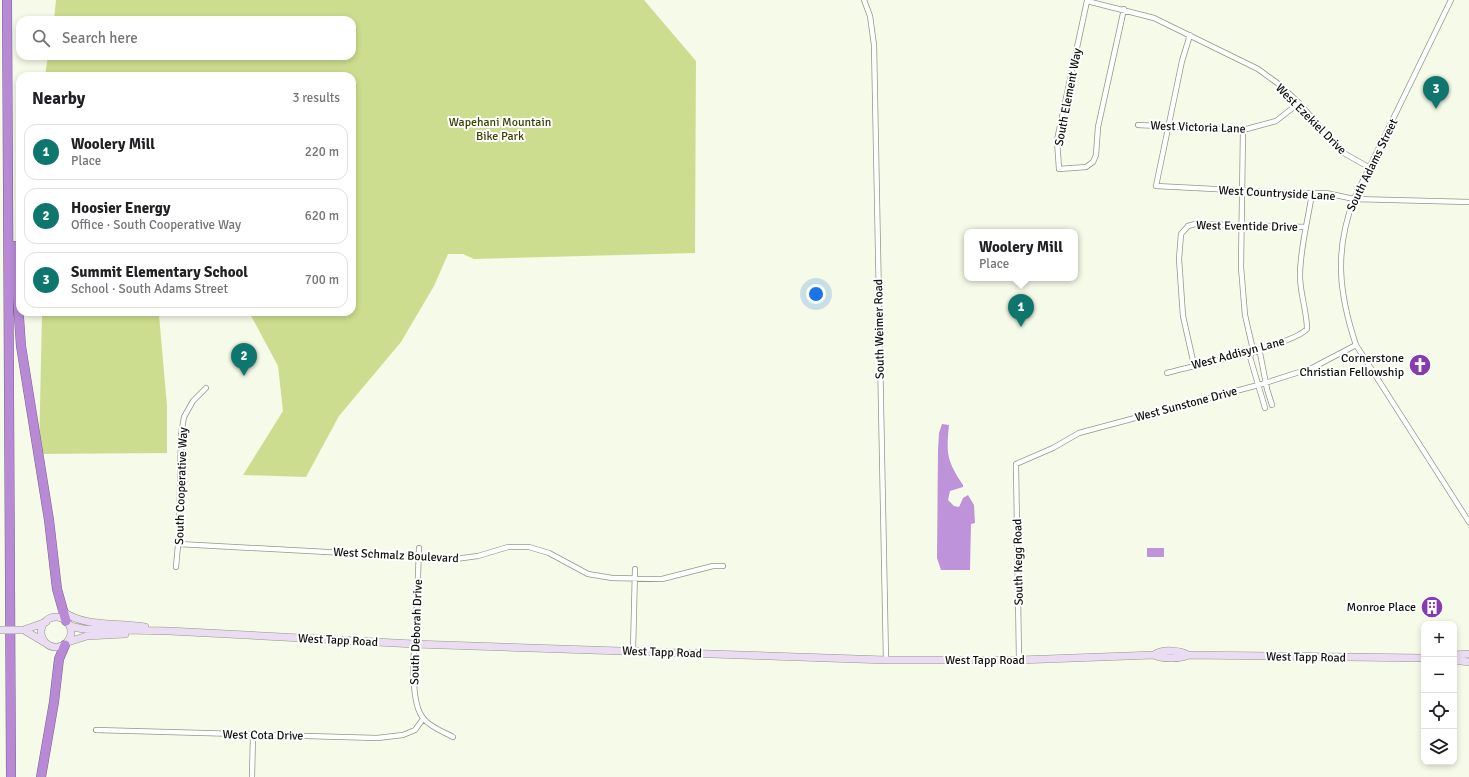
<!DOCTYPE html>
<html lang="en">
<head>
<meta charset="utf-8">
<style>
	:root { --surface:#fff; --page:#f2f2f2; --text:#202124; --muted:#757577; --line:#e0e0e0; --accent:#0f766e }
	body { margin:0; font-family:Signika,sans-serif; background:var(--page); color:var(--text) }
	.controls { position:absolute; right:12px; bottom:12px; display:grid; overflow:hidden; border-radius:8px; box-shadow:0 2px 6px #0003 }
	.controls button { width:36px; height:36px; display:grid; place-items:center; padding:0; border:0; border-bottom:1px solid var(--line); background:var(--surface); color:var(--text); font:20px sans-serif }
	.you { position:absolute; left:816px; top:294px; width:14px; height:14px; margin:-10px; border:3px solid #fff; border-radius:50%; background:#1a73e8; box-shadow:0 0 0 6px #1a73e833 }
	.badge { display:grid; place-items:center; width:26px; height:26px; border-radius:50%; background:var(--accent); color:#fff; font-size:13px; font-weight:700 }
	.pin { position:absolute; translate:-50% -33px; filter:drop-shadow(0 1px 2px #0008) }
	.pin::after { content:''; position:absolute; top:21px; width:14px; height:12px; background:inherit; clip-path:polygon(0 0,100% 0,50% 100%) }
	.popup { position:absolute; left:964px; top:229px; width:114px; height:52px; box-sizing:border-box; display:grid; place-content:center; border-radius:8px; background:var(--surface); filter:drop-shadow(0 1px 3px #0005); font-size:13px; white-space:nowrap; color:var(--muted) }
	.popup b { font-size:15px; color:var(--text) }
	.popup::after { content:''; position:absolute; left:50%; top:100%; margin-left:-8px; border:8px solid transparent; border-top-color:var(--surface) }
	.list { margin:0; padding:0; list-style:none }
	h2 { display:flex; justify-content:space-between; align-items:center; height:52px; margin:0; padding:0 16px; font-size:17px }
	h2 small { font-size:13px; font-weight:400; color:var(--muted) }
	.list li { display:grid; grid-template-columns:26px 1fr auto; gap:12px; align-items:center; box-sizing:border-box; height:56px; margin:0 8px 8px; padding:0 8px; border:1px solid var(--line); border-radius:12px }
	.list b { display:block; font-size:15px; white-space:nowrap }
	.list p { margin:0; font-size:13px; white-space:nowrap; color:var(--muted) }
	.list em { font-size:13px; font-style:normal; color:var(--muted) }
	.icon { flex:none; width:22px; height:22px; fill:none; stroke:currentColor; stroke-width:2; stroke-linecap:round; stroke-linejoin:round }
	.map { position:relative; flex:none; width:1469px; height:777px; overflow:hidden }
	.search { position:absolute; background:var(--surface); box-shadow:0 2px 6px #0003; left:16px; top:16px; width:340px; height:44px; display:flex; align-items:center; gap:10px; box-sizing:border-box; padding:0 14px; border-radius:12px; color:var(--muted); font-size:15px }
	.panel { position:absolute; background:var(--surface); box-shadow:0 2px 6px #0003; left:16px; top:72px; width:340px; height:244px; border-radius:12px }
	.map>svg:first-child { display:block }
</style>
</head>
<body>
<div class="map">
<svg width="1469" height="777" viewBox="0 0 1469 777">
	<rect width="100%" height="100%" fill="#f6fae8"/>
	<path fill="#cddd8f" d="M 56,0 L 644,0 L 696,61 L 695,253 L 474,259 L 463,254 L 448,254 L 434,286 L 401,342 L 339,416 L 306,477 L 243,475 L 283,411 L 278,366 L 249,312 L 352,312 L 352,76 L 45,76 L 48,56 L 352,56 L 352,20 L 54,20 Z
		M 42,312 L 157,312 L 159,315 L 167,406 L 167,453 L 39,454 Z"/>
	<path fill="#be93da" d="M 942,424 L 949,425 C 946,455 947,460 963,485 L 963,487 L 950,491 L 948,500 L 954,506 L 959,507 L 963,498 L 968,495 L 974,505 L 975,523 L 971,524 L 970,570 L 941,570 L 937,558 L 938,450 L 939,433 Z
		M 1147,548 L 1164,548 L 1164,557 L 1147,557 Z"/>
	<g fill="none" stroke-linecap="round" stroke-linejoin="round">
		<g stroke="#939786" stroke-width="6">
			<path id="minor" d="M 864,0 L 870,16 L 874,45 L 886,660
				M 1451,0 L 1354,199 C 1334,251 1339,294 1356,345 L 1469,522
				M 1124,9 L 1098,127 L 1096,155 L 1093,162 L 1086,167 L 1059,169 L 1057,140 L 1087,1 L 1154,18 L 1258,69 L 1280,85 L 1299,103 L 1342,152 L 1370,168
				M 1190,35 L 1182,61 L 1156,186 L 1291,193 L 1326,193 L 1354,199 L 1469,202
				M 1138,125 L 1243,130 L 1276,121 L 1299,103
				M 1243,130 L 1241,267 L 1245,315 L 1253,350 L 1250,357 L 1265,408
				M 1253,350 L 1260,353 L 1267,389 L 1272,405
				M 1194,365 L 1183,316 L 1179,259 L 1181,234 L 1188,226 L 1195,224 L 1306,227
				M 1167,373 C 1195,365 1291,346 1307,329 C 1307,311 1300,294 1300,276 C 1300,248 1308,221 1312,193
				M 179,544 L 455,559 L 478,556 L 508,547 L 529,547 L 549,553 L 588,574 L 612,578 L 662,579 L 713,566 L 723,566
				M 419,548 L 416,632 C 413,651 410,705 424,719 C 430,727 444,732 453,737
				M 176,567 L 179,534 L 181,435 L 184,417 L 193,401 L 206,388
				M 633,651 L 635,569
				M 1019,660 L 1016,464 L 1053,448 L 1079,433 L 1262,384 L 1312,368 L 1356,345
				M 96,730 L 377,738 L 403,735 L 415,730 L 423,719
				M 252,777 L 253,735"/>
		</g>
		<g stroke="#939786" stroke-width="8">
			<path id="secondary" d="M 62,611 C 85,628 118,622 145,627
				M41 632a15 15 0 1 1 30 0a15 15 0 1 1-30 0Z
				M 70,626 L 83,629 L 169,631 L 414,644 L 886,660 L 1019,660 L 1154,655 C 1163,659 1179,659 1188,655 L 1424,658
				M 24,630 L 46,622
				M 24,630 L 44,642
				M 68,642 L 87,636 L 125,634
				M 1154,655 C 1162,649 1180,650 1188,655
				M 1454,655 L 1469,654
				M 1454,660 L 1469,662"/>
		</g>
		<g stroke="#7e608f" stroke-width="10">
			<path id="motorway" d="M 7,0 L 11,777
				M 14,246 L 21,346 L 49,520 L 57,589 L 66,621
				M 41,777 L 54,702 L 59,659 L 65,645"/>
		</g>
		<use href="#minor" stroke="#fff" stroke-width="4.5"/>
		<use href="#secondary" stroke="#eadcf2" stroke-width="7"/>
		<use href="#motorway" stroke="#b88ad5" stroke-width="9"/>
		<g stroke="#939786" stroke-width="8" stroke-linecap="butt">
			<path id="secondary-bridge" d="M 0,630 L 24,630"/>
		</g>
		<use href="#secondary-bridge" stroke="#eadcf2" stroke-width="7"/>
	</g>
	<defs>
		<g id="church-disc" transform="scale(1.15)"><circle r="9.5" fill="#863cae" stroke="#fff"/><path d="M-1.2-6h2.4v3.5h3.3v2.4h-3.3V6h-2.4V-.1h-3.3v-2.4h3.3Z" fill="#fff"/></g>
		<g id="building-disc" transform="scale(1.15)"><circle r="9.5" fill="#863cae" stroke="#fff"/><path d="M-4-6H4V6H1V3H-1V6H-4ZM-2.5-4.3h1.7v1.8h-1.7ZM.8-4.3h1.7v1.8H.8ZM-2.5-1h1.7V.8h-1.7ZM.8-1h1.7V.8H.8Z" fill="#fff"/></g>
	</defs>
	<g fill-rule="evenodd">
		<use href="#church-disc" x="1420" y="365"/>
		<use href="#building-disc" x="1432" y="607"/>
	</g>
	<g text-anchor="middle" stroke-width="4" stroke-linejoin="round" paint-order="stroke">
		<g font-size="12" fill="#11120c" stroke="#fff">
			<text transform="translate(1068 97) rotate(-79)" y="4">South Element Way</text>
			<text transform="translate(1311 119) rotate(45)" y="4">West Ezekiel Drive</text>
			<text transform="translate(1198 127) rotate(2)" y="4">West Victoria Lane</text>
			<text transform="translate(1372 165) rotate(-64)" y="4">South Adams Street</text>
			<text transform="translate(1277 193) rotate(3)" y="4">West Countryside Lane</text>
			<text transform="translate(1247 226) rotate(1)" y="4">West Eventide Drive</text>
			<text transform="translate(879 329) rotate(-91)" y="4">South Weimer Road</text>
			<text transform="translate(1238 353) rotate(-15)" y="4">West Addisyn Lane</text>
			<text transform="translate(1186 404) rotate(-15)" y="4">West Sunstone Drive</text>
			<text transform="translate(181 486) rotate(-88)" y="4">South Cooperative Way</text>
			<text transform="translate(396 555) rotate(3)" y="4">West Schmalz Boulevard</text>
			<text transform="translate(1018 562) rotate(-91)" y="4">South Kegg Road</text>
			<text transform="translate(416 632) rotate(-88)" y="4">South Deborah Drive</text>
			<text transform="translate(338 640) rotate(3)" y="4">West Tapp Road</text>
			<text transform="translate(662 652) rotate(2)" y="4">West Tapp Road</text>
			<text transform="translate(1306 657) rotate(1)" y="4">West Tapp Road</text>
			<text x="985" y="664">West Tapp Road</text>
			<text transform="translate(263 735) rotate(1)" y="4">West Cota Drive</text>
		</g>
		<g font-size="12" fill="#384100" stroke="#fff">
			<text x="500" y="126">Wapehani Mountain<tspan x="500" dy="14">Bike Park</tspan></text>
		</g>
		<g font-size="12" fill="#11120c" stroke="#fff" text-anchor="end">
			<text x="1404" y="362">Cornerstone<tspan x="1404" dy="14">Christian Fellowship</tspan></text>
			<text x="1416" y="611">Monroe Place</text>
		</g>
	</g>
</svg>
<div class="controls">
<button>+</button>
<button>−</button>
<button><svg class="icon" aria-label="locate" viewBox="0 0 24 24"><circle cx="12" cy="12" r="6"/><path d="M12 2v4M12 18v4M2 12h4M18 12h4"/></svg></button>
<button><svg class="icon" aria-label="layers" viewBox="0 0 24 24"><path d="M12 4l9 5-9 5-9-5zM3 14l9 5 9-5"/></svg></button>
</div>
<div class="you"></div>
<div class="pin badge" style="left:1021px;top:327px">1</div>
<div class="popup"><b>Woolery Mill</b>Place</div>
<div class="pin badge" style="left:244px;top:376px">2</div>
<div class="pin badge" style="left:1436px;top:109px">3</div>
<div class="search"><svg class="icon" aria-label="search" viewBox="0 0 24 24"><circle cx="10" cy="10" r="6"/><path d="M15 15l6 6"/></svg>Search here</div>
<section class="panel">
<h2>Nearby<small>3 results</small></h2>
<ul class="list">
<li><span class="badge">1</span><div><b>Woolery Mill</b><p>Place</p></div><em>220 m</em></li>
<li><span class="badge">2</span><div><b>Hoosier Energy</b><p>Office · South Cooperative Way</p></div><em>620 m</em></li>
<li><span class="badge">3</span><div><b>Summit Elementary School</b><p>School · South Adams Street</p></div><em>700 m</em></li>
</ul>
</section>
</div>
</body>
</html>
